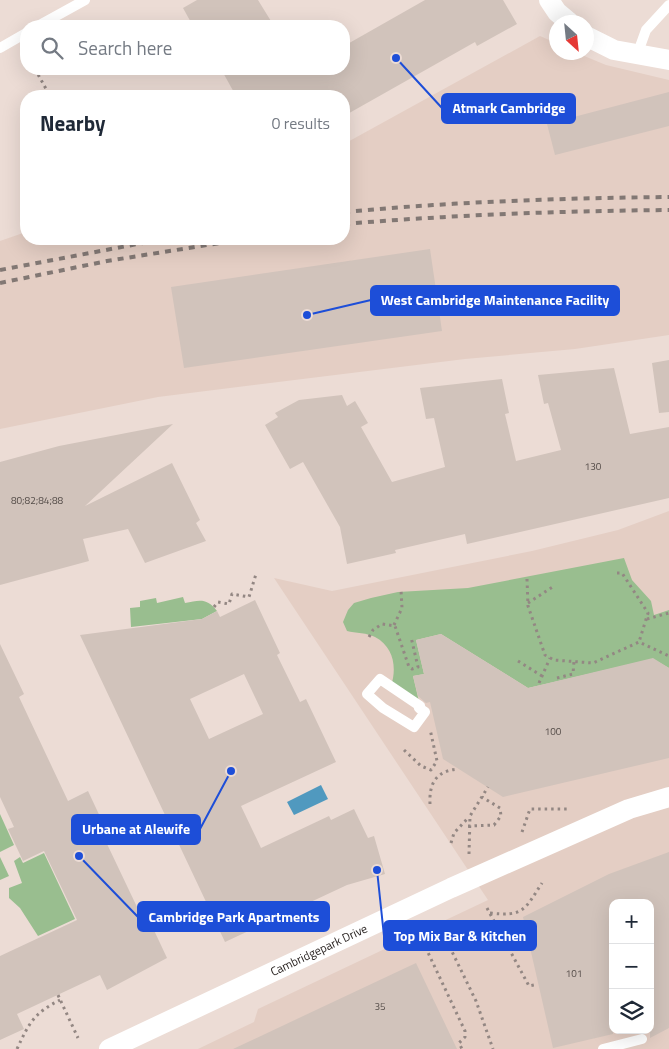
<!DOCTYPE html>
<html lang="en">
<head>
<meta charset="utf-8">
<style>
	:root { --surface:#fff; --page:#f6f6f7; --text:#1f2937; --muted:#747a83; --line:#e0e1e3 }
	body { margin:0; font-family:"Titillium Web",sans-serif; background:var(--page); color:var(--text) }
	.controls { position:absolute; right:15px; bottom:15px; display:grid; overflow:hidden; border-radius:10px; box-shadow:0 5px 20px #0002 }
	.controls button { width:45px; height:45px; display:grid; place-items:center; padding:0; border:0; border-bottom:1px solid var(--line); background:var(--surface); color:var(--text); font:25px sans-serif }
	.compass { position:absolute; left:549px; top:15px; width:45px; height:45px; border-radius:50%; background:var(--surface); box-shadow:0 5px 20px #0002; rotate:153deg }
	.list { margin:0; padding:0; list-style:none }
	h2 { display:flex; justify-content:space-between; align-items:center; height:65px; margin:0; padding:0 20px; font-size:21px }
	h2 small { font-size:16px; font-weight:400; color:var(--muted) }
	.icon { flex:none; width:28px; height:28px; fill:none; stroke:currentColor; stroke-width:2; stroke-linecap:round; stroke-linejoin:round }
	.map { position:relative; flex:none; width:669px; height:1049px; overflow:hidden }
	.search { position:absolute; background:var(--surface); box-shadow:0 5px 20px #0002; left:20px; top:20px; width:330px; height:55px; display:flex; align-items:center; gap:12px; box-sizing:border-box; padding:0 18px; border-radius:20px; color:var(--muted); font-size:19px }
	.panel { position:absolute; background:var(--surface); box-shadow:0 5px 20px #0002; left:20px; top:90px; width:330px; height:155px; border-radius:20px }
	.map>svg:first-child { display:block }
</style>
</head>
<body>
<div class="map">
<svg width="669" height="1049" viewBox="0 0 669 1049">
	<rect width="100%" height="100%" fill="#ecdcd5"/>
	<path fill="#e4cec4" fill-rule="evenodd" d="M 540,36 L 556,43 L 556,52 L 577,53 L 606,65 L 669,80 L 669,335 L 575,349 L 465,359 L 158,397 L 0,429 L 0,241 L 26,232 L 26,239 L 344,239 L 344,144 Z
		M 669,511 L 669,1049 L 198,1049 L 254,1022 L 258,1009 L 488,900 L 274,578 L 332,591 L 532,551 L 618,530 ZM 613,903 L 650,903 L 650,1030 L 613,1030 Z"/>
	<path fill="#99be8f" d="M 624,558 L 632,580 L 651,601 L 654,615 L 669,610 L 669,668 L 653,659 L 528,688 L 441,634 L 416,640 L 424,674 L 413,676 L 420,706 L 391,686 C 397,668 394,647 375,637 C 368,633 355,633 347,631 L 343,622 L 348,610 L 354,603 L 371,598 L 398,592 L 468,588 Z
		M 183,597 L 185,603 C 200,600 207,598 217,611 L 202,619 L 131,627 L 130,608 L 140,607 L 140,601 L 156,598 L 157,603 Z
		M 0,814 L 14,845 L 0,852 Z
		M 44,853 L 75,919 L 38,936 L 20,908 L 9,898 L 9,888 L 22,883 L 14,861 L 20,857 L 23,863 Z
		M 0,857 L 9,876 L 0,880 Z"/>
	<path fill="#5099bf" d="M 321,785 L 328,799 L 294,815 L 287,802 Z"/>
	<path fill="#d1c3bb" fill-rule="evenodd" d="M 197,0 L 258,0 L 274,26 L 193,26 L 183,8 Z
		M 425,0 L 503,0 L 517,24 L 477,46 L 475,42 L 344,116 L 344,96 L 236,96 L 221,69 L 344,69 L 344,46 Z
		M 669,92 L 669,126 L 555,155 L 547,124 Z
		M 430,249 L 442,331 L 184,368 L 171,287 Z
		M 669,360 L 669,412 L 659,413 L 652,363 Z
		M 614,368 L 630,434 L 669,427 L 669,498 L 467,544 L 465,534 L 395,550 L 396,553 L 347,564 L 340,527 L 303,462 L 290,469 L 265,425 L 278,417 L 275,413 L 299,400 L 342,395 L 347,406 L 355,401 L 368,423 L 361,427 L 392,482 L 445,467 L 434,418 L 426,419 L 420,388 L 502,379 L 509,413 L 505,414 L 516,461 L 561,450 L 548,403 L 544,404 L 538,375 Z
		M 173,424 L 85,506 L 172,463 L 200,520 L 196,523 L 206,541 L 145,563 L 128,529 L 83,539 L 89,561 L 0,585 L 0,462 L 59,446 Z
		M 255,600 L 280,653 L 277,655 L 300,702 L 306,699 L 336,762 L 241,806 L 261,848 L 329,816 L 331,820 L 354,809 L 368,838 L 374,836 L 385,874 L 347,885 L 225,942 L 80,635 L 202,619 L 217,611 L 220,617 ZM 244,674 L 263,714 L 209,739 L 190,699 Z
		M 441,634 L 528,688 L 653,658 L 669,668 L 669,758 L 503,797 L 443,759 L 430,702 L 426,703 L 418,696 L 413,676 L 424,674 L 416,640 Z
		M 0,644 L 24,694 L 19,697 L 68,801 L 88,791 L 103,823 L 98,825 L 147,928 L 152,926 L 167,958 L 107,990 L 100,975 L 17,1014 L 24,1029 L 0,1040 L 0,956 L 77,920 L 44,851 L 23,861 L 8,829 L 14,827 L 0,797 Z
		M 669,852 L 669,1028 L 650,1038 L 650,903 L 613,903 L 613,1034 L 553,1048 L 523,917 L 609,874 Z
		M 416,963 L 457,1049 L 233,1049 Z"/>
	<g fill="none" stroke-linecap="round" stroke-linejoin="round">
		<path stroke="#938783" stroke-width="3" stroke-dasharray="2.5 4" stroke-linecap="butt" d="M 22,55 L 26,59
			M 35,69 L 50,96
			M 617,573 L 622,573 L 648,613 L 639,642
			M 527,579 L 528,606 L 545,655 L 554,660 L 593,663 L 639,642 L 669,656
			M 528,603 L 554,586
			M 214,607 L 218,602 L 229,604 L 232,594 L 249,597 L 256,574
			M 647,619 L 669,613
			M 394,625 L 402,608 L 401,590
			M 369,637 L 373,630 L 382,624 L 395,626 L 409,667 L 412,669 L 418,667 L 411,637
			M 518,661 L 542,676
			M 557,678 L 573,674 L 574,661
			M 539,683 L 550,658
			M 404,750 L 421,766 L 431,770 L 437,761 L 430,729
			M 430,804 C 429,783 436,771 458,769
			M 468,826 L 494,825 L 501,816 L 500,808 L 482,797
			M 522,832 L 530,809 L 570,809
			M 451,843 L 454,833 L 469,817
			M 469,854 L 470,816 L 488,787
			M 487,908 L 529,986 L 534,985
			M 490,913 C 524,917 525,909 542,883
			M 419,929 L 423,942 L 465,1031 L 465,1037 L 459,1043 L 462,1049
			M 441,929 L 476,1001 L 493,1049
			M 58,995 L 78,1038
			M 17,1049 C 29,1023 34,1013 60,1000"/>
		<path stroke="#fff" stroke-width="10" d="M 38,26 L 85,0
			M 0,48 L 26,33
			M 637,55 L 646,30 L 669,5
			M 380,679 L 420,706 L 419,708 L 425,712 L 414,727 L 383,708 L 367,694 Z
			M 603,1049 L 642,1039"/>
		<g stroke="#fff" stroke-width="20">
			<path d="M 549,0 L 557,12 L 569,22"/>
			<path d="M 586,36 L 614,50 L 669,60"/>
			<path id="s1" d="M 109,1049 L 451,888 L 629,809 L 669,797"/>
		</g>
		<path stroke="#827874" stroke-width="4" stroke-dasharray="6 6" stroke-linecap="butt" d="M 344,212 C 452,202 560,198 669,197
			M 344,224 C 452,215 560,211 669,210
			M 0,270 L 164,239
			M 0,283 L 107,261 L 245,239"/>
	</g>
	<g text-anchor="middle" stroke-width="4" stroke-linejoin="round" paint-order="stroke">
		<g font-size="10" fill="#544c48">
			<text x="593" y="470">130</text>
			<text x="37" y="504">80;82;84;88</text>
			<text x="553" y="735">100</text>
			<text x="574" y="977">101</text>
			<text x="380" y="1010">35</text>
		</g>
		<g font-size="12" fill="#2a2422" stroke="#ecdcd5">
			<text dy="4" stroke="none"><textPath href="#s1" startOffset="232">Cambridgepark Drive</textPath></text>
		</g>
	</g>
	<path fill="none" stroke="#1d4ed8" stroke-width="2" d="M396 58L442 108M307 315L371 300M231 771L200 829M79 856L138 917M377 870L384 936"/>
	<g fill="#1d4ed8" stroke="#ecdcd5" stroke-width="2">
		<circle cx="396" cy="58" r="5"/>
		<circle cx="307" cy="315" r="5"/>
		<circle cx="231" cy="771" r="5"/>
		<circle cx="79" cy="856" r="5"/>
		<circle cx="377" cy="870" r="5"/>
	</g>
	<g fill="#1d4ed8" stroke="#1d4ed8" stroke-width="2">
		<rect x="442" y="94" width="133" height="29" rx="5"/>
		<rect x="371" y="286" width="248" height="29" rx="5"/>
		<rect x="72" y="815" width="128" height="29" rx="5"/>
		<rect x="138" y="902" width="191" height="29" rx="5"/>
		<rect x="384" y="921" width="152" height="29" rx="5"/>
	</g>
	<g font-size="14" text-anchor="middle" font-weight="bold" fill="#fff">
		<text x="509" y="113">Atmark Cambridge</text>
		<text x="495" y="305">West Cambridge Maintenance Facility</text>
		<text x="136" y="834">Urbane at Alewife</text>
		<text x="234" y="922">Cambridge Park Apartments</text>
		<text x="460" y="941">Top Mix Bar &amp; Kitchen</text>
	</g>
</svg>
<div class="controls">
<button>+</button>
<button>−</button>
<button><svg class="icon" aria-label="layers" viewBox="0 0 24 24"><path d="M12 4l9 5-9 5-9-5zM3 14l9 5 9-5"/></svg></button>
</div>
<svg class="compass" viewBox="-18 -18 36 36"><path d="M0-13l5 13h-10z" fill="#e53935"/><path d="M0 13l5-13h-10z" fill="#747a83"/></svg>
<div class="search"><svg class="icon" aria-label="search" viewBox="0 0 24 24"><circle cx="10" cy="10" r="6"/><path d="M15 15l6 6"/></svg>Search here</div>
<section class="panel">
<h2>Nearby<small>0 results</small></h2>
<ul class="list">
</ul>
</section>
</div>
</body>
</html>
